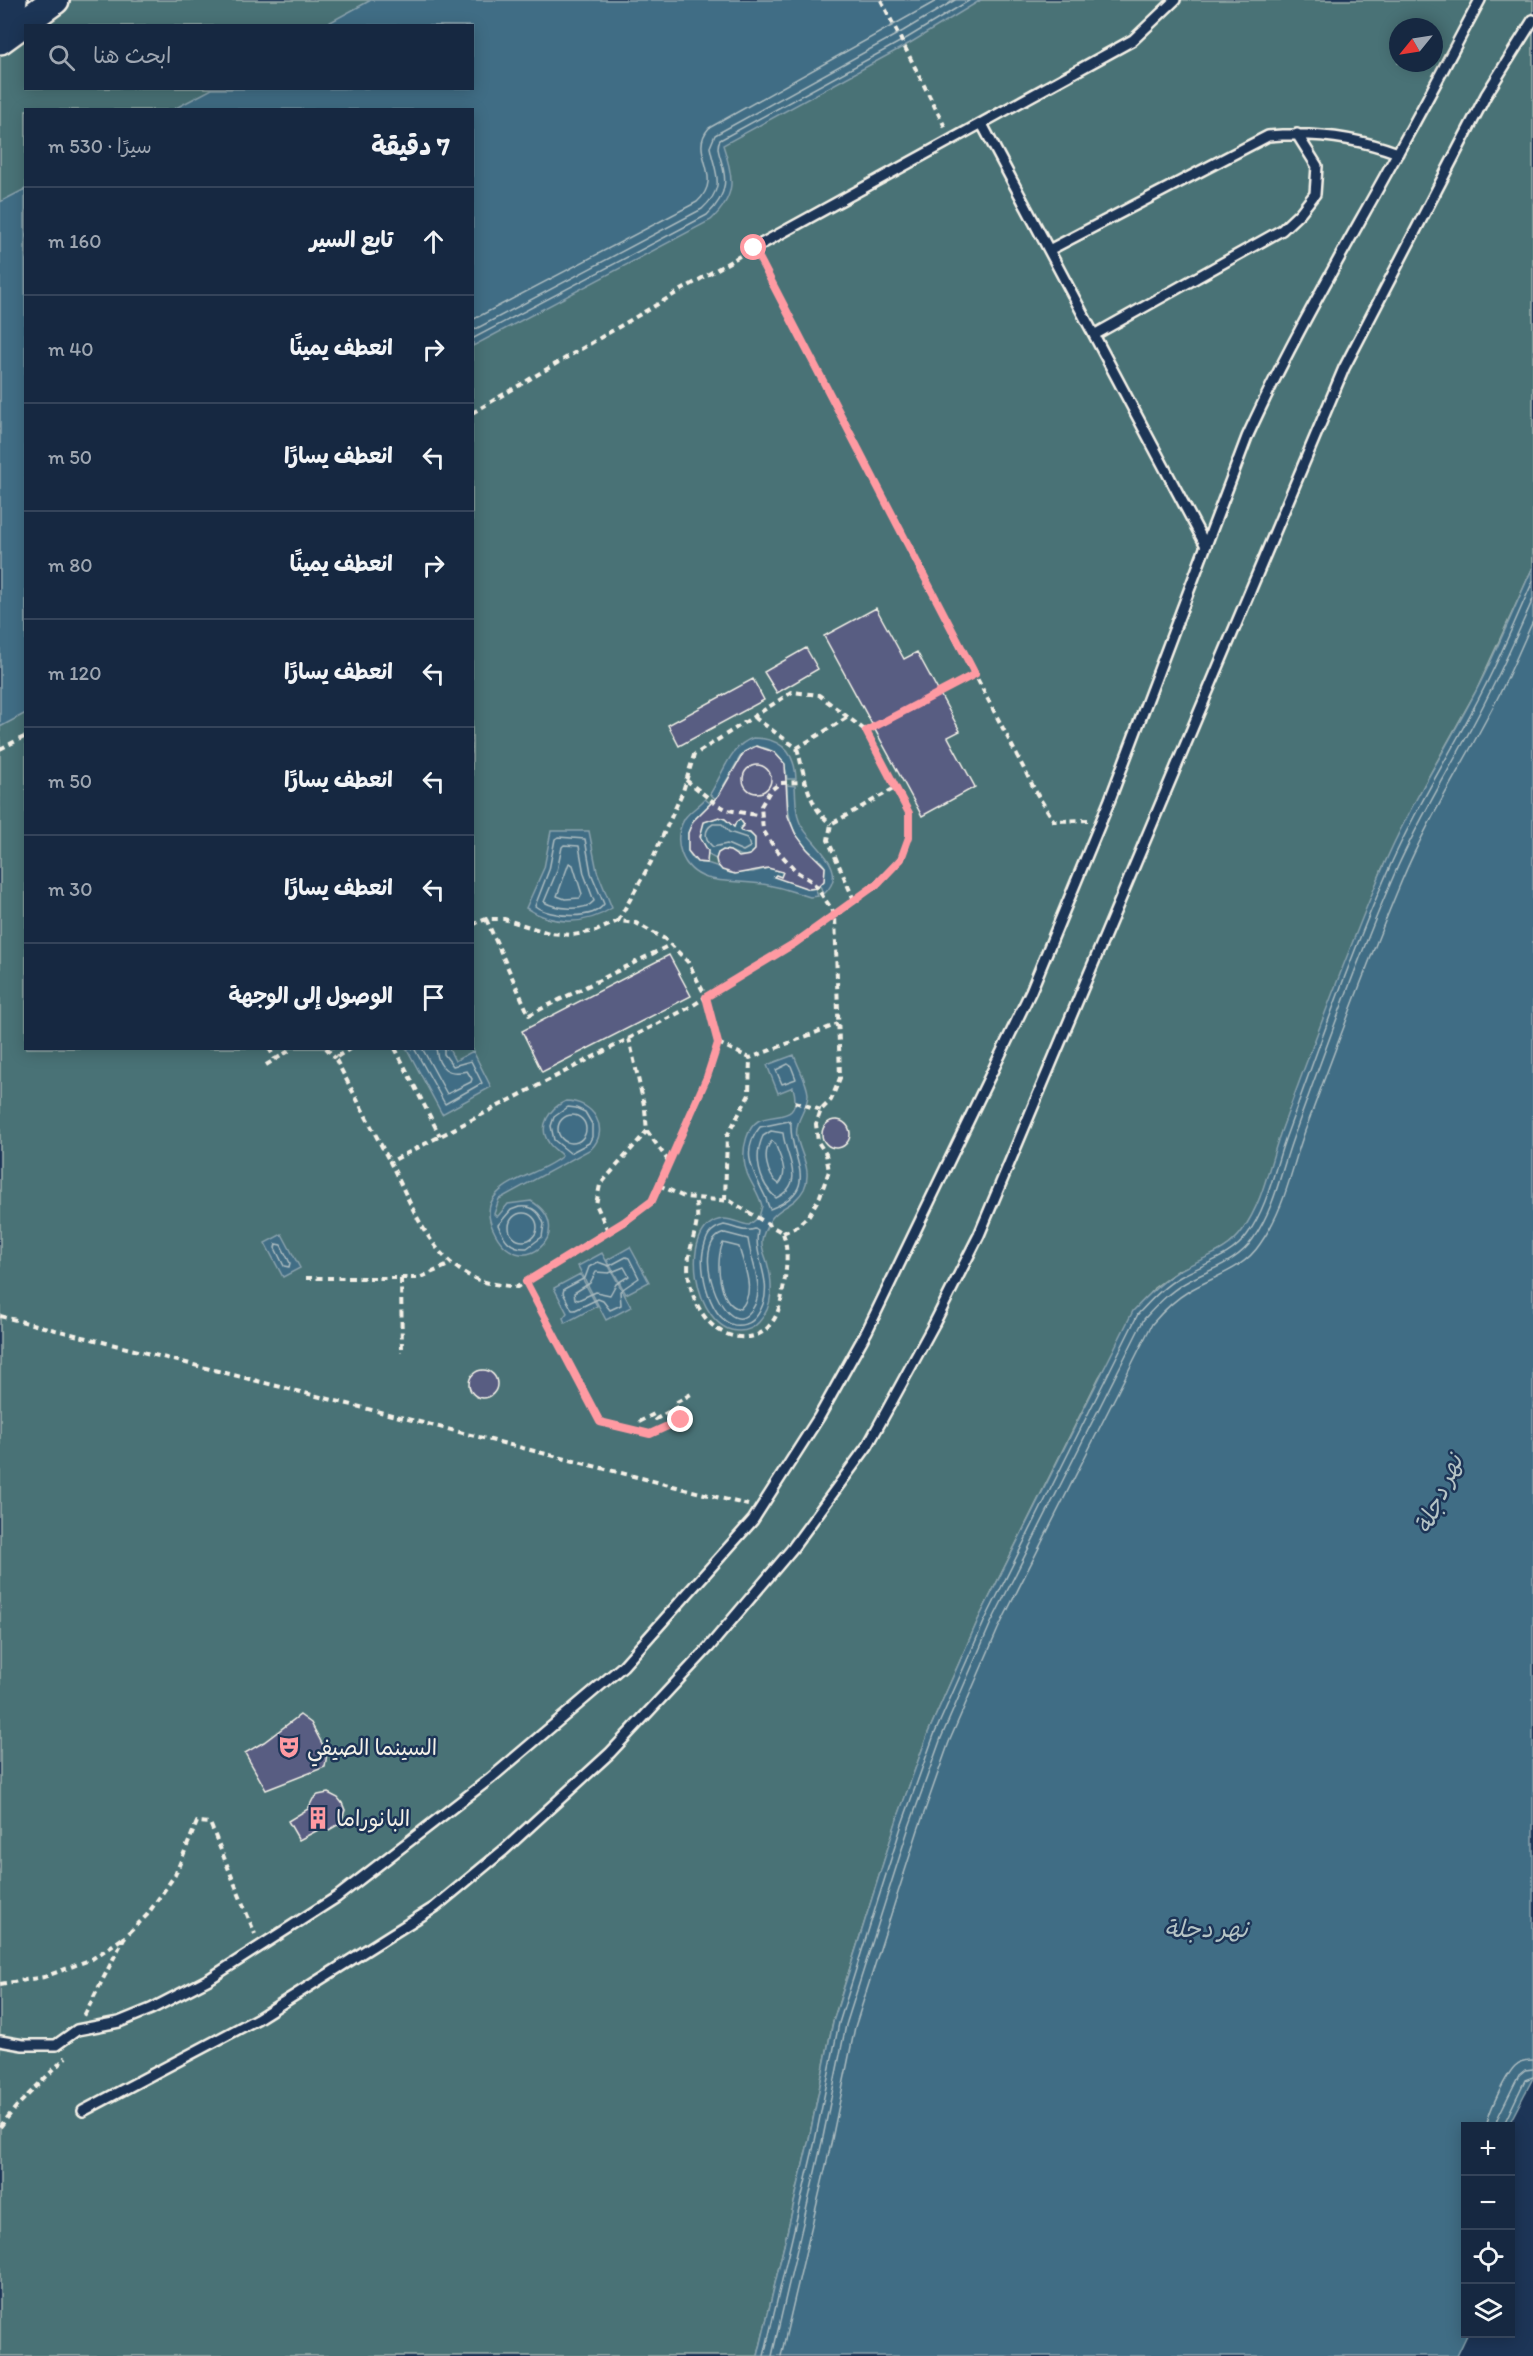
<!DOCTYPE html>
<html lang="ar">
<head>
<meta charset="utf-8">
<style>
	:root { --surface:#162841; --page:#1f3048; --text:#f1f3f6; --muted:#9ea6b1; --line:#35445a }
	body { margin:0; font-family:Itim,"Playpen Sans Arabic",sans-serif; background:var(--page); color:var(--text); direction:rtl }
	.controls { position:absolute; right:18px; bottom:18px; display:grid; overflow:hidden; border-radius:0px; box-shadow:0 3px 15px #0003 }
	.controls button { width:54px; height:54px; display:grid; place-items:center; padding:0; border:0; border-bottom:2px solid var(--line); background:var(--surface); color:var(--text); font:30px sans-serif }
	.compass { position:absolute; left:1389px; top:18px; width:54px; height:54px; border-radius:50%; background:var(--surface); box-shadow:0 3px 15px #0003; rotate:240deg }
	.stop { position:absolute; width:18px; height:18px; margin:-14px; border:4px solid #ff9aa2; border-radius:50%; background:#fff }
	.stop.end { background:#ff9aa2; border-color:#fff; box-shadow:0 2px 6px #0008 }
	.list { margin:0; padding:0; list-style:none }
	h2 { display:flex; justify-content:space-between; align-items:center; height:78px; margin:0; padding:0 24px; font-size:26px }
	h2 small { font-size:20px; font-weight:400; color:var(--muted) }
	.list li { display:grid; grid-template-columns:39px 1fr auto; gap:18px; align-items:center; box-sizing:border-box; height:108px; padding:0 24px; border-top:2px solid var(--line) }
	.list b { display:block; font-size:22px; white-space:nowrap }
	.list em { font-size:20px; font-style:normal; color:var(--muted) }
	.icon { flex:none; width:33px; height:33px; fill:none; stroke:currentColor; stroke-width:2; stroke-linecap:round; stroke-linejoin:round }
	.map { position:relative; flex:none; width:1533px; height:2356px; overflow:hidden; direction:ltr }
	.search { position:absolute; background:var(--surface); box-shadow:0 3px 15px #0003; left:24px; top:24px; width:450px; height:66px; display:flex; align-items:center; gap:15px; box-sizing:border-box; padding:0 21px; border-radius:0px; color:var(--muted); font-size:22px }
	.panel { position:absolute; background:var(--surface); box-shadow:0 3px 15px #0003; left:24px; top:108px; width:450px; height:942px; border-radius:0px; direction:rtl }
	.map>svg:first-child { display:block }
</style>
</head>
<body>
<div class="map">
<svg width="1533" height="2356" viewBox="0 0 1533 2356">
	<rect width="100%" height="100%" fill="#1d3557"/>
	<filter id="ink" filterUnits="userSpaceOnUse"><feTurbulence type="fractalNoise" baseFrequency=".0167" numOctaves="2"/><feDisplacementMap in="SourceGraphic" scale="12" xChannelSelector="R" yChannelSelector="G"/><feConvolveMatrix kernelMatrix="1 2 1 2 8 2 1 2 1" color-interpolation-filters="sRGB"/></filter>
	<g filter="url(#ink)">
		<path fill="#4a7276" stroke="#9fb2af" stroke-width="1.5" fill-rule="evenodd" d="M 0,0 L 1533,0 L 1533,567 L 1477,689 L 1424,785 L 1382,869 L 1280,1135 L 1266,1186 L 1254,1213 L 1241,1234 L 1228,1246 L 1204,1260 L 1179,1270 L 1154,1288 L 1099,1377 L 978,1620 L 928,1733 L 896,1823 L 833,2021 L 809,2139 L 758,2356 L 0,2356 ZM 26,26 L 472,26 L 472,88 L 26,88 ZM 1398,27 L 1434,27 L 1434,63 L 1398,63 ZM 26,110 L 472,110 L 472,1048 L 26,1048 Z"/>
		<path fill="#416d85" stroke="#89a2ad" stroke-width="1.5" d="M 371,0 L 981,0 L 910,43 L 723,145 C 734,178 737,195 711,220 L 473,346 L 472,110 L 174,109 L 212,89 L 472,88 L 472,26 L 325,25 Z
			M 25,189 L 26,713 L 0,727 L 0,202 Z
			M 1533,567 L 1533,2078 L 1508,2126 L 1466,2126 L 1466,2334 L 1467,2335 L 1457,2356 L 758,2356 L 809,2139 L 833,2022 L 896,1822 L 928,1733 L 978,1620 L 1133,1311 C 1147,1296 1160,1283 1177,1272 C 1199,1258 1226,1254 1242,1231 C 1265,1199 1269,1162 1283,1126 C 1314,1041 1346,956 1381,872 C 1407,809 1445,751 1476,691 C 1497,651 1514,608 1533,567 Z
			M 753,738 C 781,738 795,752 796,779 L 787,779 C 786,759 772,745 752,747 L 740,757 L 716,799 L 710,794 C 722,776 730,745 753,738 Z
			M 787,785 L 795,786 C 796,799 795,812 800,823 C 810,845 852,868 824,894 L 820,886 L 824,881 L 825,867 C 821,859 814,856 808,850 C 789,831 787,811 787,785 Z
			M 705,799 L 711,804 L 693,821 L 688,833 L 688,851 L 694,860 L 701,863 L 707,863 L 719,867 L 730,873 L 753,872 L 768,868 L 783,872 L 781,877 L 774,876 L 809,889 L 815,888 L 818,896 L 810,897 C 794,892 778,886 762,884 C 744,881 724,883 707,878 C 682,870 671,841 685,818 C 690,811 699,806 705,799 Z
			M 719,817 L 725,819 L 734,827 L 736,822 L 740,819 L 744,825 L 740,828 L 741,831 C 753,833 758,838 755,850 C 744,861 739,854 727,850 L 718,853 L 716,859 C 702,853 697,836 704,822 Z
			M 551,831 L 589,831 L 597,871 L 612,908 C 585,926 552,925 526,908 L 544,868 Z
			M 407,1049 L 449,1049 L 455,1061 L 473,1051 L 491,1087 L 442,1114 Z
			M 794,1055 C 798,1067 807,1082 808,1094 C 808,1110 794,1120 797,1137 C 800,1154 813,1170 804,1189 C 795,1206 780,1206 771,1219 C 767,1226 763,1232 762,1240 C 761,1248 765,1255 767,1262 C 773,1282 774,1306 759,1322 C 754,1328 747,1331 739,1331 C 694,1331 676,1224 723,1219 C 731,1218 740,1224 749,1225 L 759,1217 L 762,1206 C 758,1189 745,1178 744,1159 C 743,1147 747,1128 758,1121 C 774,1112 803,1124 793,1087 L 778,1093 L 767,1065 Z
			M 566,1101 C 593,1101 611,1129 591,1149 L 499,1199 L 494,1214 L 496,1216 L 498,1216 L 508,1204 L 531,1201 C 580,1230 519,1287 493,1229 C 472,1183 538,1178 562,1156 C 559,1151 552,1149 549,1143 C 537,1126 550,1108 566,1101 Z
			M 282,1234 L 300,1268 L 283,1277 L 265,1243 Z
			M 630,1247 L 649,1282 L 626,1294 L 607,1260 Z
			M 602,1253 L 631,1307 L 606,1320 L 578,1266 Z
			M 580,1274 L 597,1306 L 565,1323 L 563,1318 L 567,1313 L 554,1288 Z"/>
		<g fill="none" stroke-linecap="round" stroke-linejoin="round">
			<path stroke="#acbcc0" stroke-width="1.5" d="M 472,320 L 697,202 C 726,175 687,153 709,128 L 938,0
				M 472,331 L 702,209 C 727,186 715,174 710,147 L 715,135 L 903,31 L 955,0
				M 472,339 L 707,215 C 744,180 710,155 720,140 L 907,38 L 970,0
				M 713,824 L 722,824 L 729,832 L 747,838 L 750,847 L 743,851 L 727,844 L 713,847 C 705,840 703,830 713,824 Z
				M 558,837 L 585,839 L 591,873 L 604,904 C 593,921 549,917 535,906 L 549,870 L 555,839 Z
				M 564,845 L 579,846 L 584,874 L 594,901 C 585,912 556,909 544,902 L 557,871 L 562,847 Z
				M 569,863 L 573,865 L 582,894 L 580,898 L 565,899 L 557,896 Z
				M 414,1048 L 445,1104 L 482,1083 L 471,1061 L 453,1066 L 444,1054 L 444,1048
				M 422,1048 L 447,1094 L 471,1082 L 472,1079 L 467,1071 C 449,1075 438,1070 436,1048
				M 788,1064 L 791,1066 L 796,1079 L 782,1084 L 776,1070 Z
				M 568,1107 L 576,1108 L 585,1112 L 592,1124 L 592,1137 L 589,1143 L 570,1153 L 554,1140 L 551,1126 L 554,1117 Z
				M558 1129a14 14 0 1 1 28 0a14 14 0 1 1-28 0Z
				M 789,1121 L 791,1124 C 789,1160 824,1188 770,1209 C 768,1206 767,1201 765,1196 C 754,1173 739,1152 760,1127 Z
				M 771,1131 L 783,1133 C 785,1157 808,1182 776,1198 C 759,1183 753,1157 763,1136 Z
				M 772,1141 L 775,1143 C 779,1156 790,1172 779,1184 C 767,1176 761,1152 772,1141 Z
				M 519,1207 C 532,1205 540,1212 544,1224 L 542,1237 L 527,1248 C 510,1249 504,1239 498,1225 L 511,1210 Z
				M509 1227a14 14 0 1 1 28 0a14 14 0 1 1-28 0Z
				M 724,1225 C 736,1227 743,1233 755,1229 L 758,1231 C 753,1256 772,1279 763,1304 C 760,1312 754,1322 746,1324 C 713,1335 699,1274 703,1252 C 706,1237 709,1229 724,1225 Z
				M 725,1233 L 748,1239 C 750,1256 758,1272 758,1289 C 758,1298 755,1308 748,1314 C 723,1339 687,1241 725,1233 Z
				M 723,1243 L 739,1247 C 744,1267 757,1292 740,1309 C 718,1304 715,1260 723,1243 Z
				M 276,1244 L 281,1245 L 290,1263 L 289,1267 L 284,1266 L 275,1248 Z
				M 626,1257 L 629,1258 L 639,1278 L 620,1291 L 621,1305 L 610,1310 L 603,1301 L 598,1299 L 575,1310 L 572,1310 L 563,1293 L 564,1289 L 585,1278 L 589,1267 L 598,1262 L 609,1266 Z
				M 624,1267 L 629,1276 L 616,1284 L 610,1295 L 596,1292 L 578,1300 L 575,1299 L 574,1293 L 590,1283 L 596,1272 L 609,1273 Z
				M 1487,2126 C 1487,2114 1506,2075 1515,2066 C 1520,2061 1526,2060 1533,2060
				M 1496,2126 L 1497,2119 L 1519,2075 L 1525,2070 L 1533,2069
				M 1503,2126 L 1525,2080 L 1533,2077
				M 764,2356 L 815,2141 L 839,2023 L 902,1824 L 934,1735 L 984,1622 L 1138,1314 C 1151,1300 1165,1285 1182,1276 C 1205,1263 1231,1257 1247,1235 C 1270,1203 1274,1167 1288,1131 C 1320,1044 1350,957 1387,873 C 1414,810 1451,753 1482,692 C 1501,656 1516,618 1533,581
				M 772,2356 L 822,2142 L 846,2025 L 909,1827 L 941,1738 L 990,1625 L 1144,1319 C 1157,1305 1169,1292 1185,1283 C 1209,1269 1237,1263 1253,1239 C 1277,1204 1281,1168 1296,1130 C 1327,1045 1358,958 1394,875 C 1421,813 1459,755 1489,694 C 1505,663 1519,631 1533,599
				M 781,2356 L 831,2144 L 855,2027 L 918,1830 L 949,1742 L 998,1629 L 1152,1324 C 1163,1311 1174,1300 1189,1291 C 1214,1276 1243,1270 1260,1244 C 1286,1207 1290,1172 1305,1131 C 1336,1047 1367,963 1402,880 C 1428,818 1466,760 1497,699 C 1510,674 1521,647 1533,621"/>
		</g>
		<path fill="#585d82" stroke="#f4f1e8" stroke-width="1.5" d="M 876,608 L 904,659 L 917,652 L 960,731 L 948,737 L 975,787 L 922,816 L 824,636 Z
			M 806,648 L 818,669 L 777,693 L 764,672 Z
			M 753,679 L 764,700 L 679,746 L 668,725 Z
			M 756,746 L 774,752 L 785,764 L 788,816 L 795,833 L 807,849 L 825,867 L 824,881 L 817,888 L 809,889 L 774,877 L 776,875 L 781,877 L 783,872 L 768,868 L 735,874 L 722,870 L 717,864 L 716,859 L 718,853 L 723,850 L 730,851 L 739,857 L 750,855 L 755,850 L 755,838 L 750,833 L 741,831 L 740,829 L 744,825 L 740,819 L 736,822 L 734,827 L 725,819 L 719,817 L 704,822 L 700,837 L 708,851 L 707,863 L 697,862 L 688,851 L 688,833 L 693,821 L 719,795 L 744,752 Z
			M743 779a14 14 0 1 1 28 0a14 14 0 1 1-28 0Z
			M 669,955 L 691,996 L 542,1072 L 522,1031 Z
			M822 1134a14 14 0 1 1 28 0a14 14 0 1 1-28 0Z
			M469 1384a14 14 0 1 1 28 0a14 14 0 1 1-28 0Z
			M 300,1715 L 311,1723 L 327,1753 L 325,1767 L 266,1790 L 245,1753 L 264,1742 Z
			M 328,1793 L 338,1798 L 342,1803 L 345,1810 L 341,1823 L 329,1830 L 320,1829 L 299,1840 L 288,1821 L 308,1809 L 313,1799 L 318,1795 Z"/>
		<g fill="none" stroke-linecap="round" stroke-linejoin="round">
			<g stroke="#f4f1e8" stroke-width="14">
				<path id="service" d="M 982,124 L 1206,546
					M 754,248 L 1133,40 L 1175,0
					M 1049,250 L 1268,136 C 1314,132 1355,137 1398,153
					M 1094,335 L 1282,230 L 1300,213 L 1315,194 L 1317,166 L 1297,134
					M 0,2041 L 23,2045 L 56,2045 L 77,2030 L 119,2022 L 151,2009 L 209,1979 L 337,1897 L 491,1778 L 623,1666 L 753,1520 L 819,1417 L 867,1331 L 1031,991 L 1109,802 L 1247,437 C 1291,340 1345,249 1396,156 C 1425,105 1452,52 1480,0
					M 83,2111 L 257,2019 L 435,1907 L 504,1850 L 610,1753 L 709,1647 L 792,1549 L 868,1445 L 934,1324 L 979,1235 L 1344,368 L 1486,95 L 1533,20"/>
			</g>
			<g stroke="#f4f1e8" stroke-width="32">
				<path id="secondary" d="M 0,10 L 13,0
					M 0,40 L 55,0"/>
			</g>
			<path stroke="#f4f1e8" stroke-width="4" stroke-dasharray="6 4.5" stroke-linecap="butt" d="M 881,0 L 946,129
				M 760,260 L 1037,794 L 1054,821 L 1089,820
				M 472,413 L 743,254
				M 754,717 L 797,748 L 848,717
				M 797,748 C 805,775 807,806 831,824
				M 0,749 L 26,736
				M 686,780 L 716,804 L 728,810 L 762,816
				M 854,900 L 828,840 L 831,824 L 895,788
				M 486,919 L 529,1015 L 670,945
				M 618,921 L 651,862 L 683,791 L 694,755 L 792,692 L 819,695 L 866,731
				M 472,925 L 486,919 L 504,919 L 549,933 L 573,935 L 596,931 L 618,921 L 636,923 L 665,939 L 688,962 L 706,997 L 718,1043 L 707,1077 L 652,1201 L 624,1222 L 517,1287 C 502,1285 485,1284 472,1277 C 428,1256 411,1202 390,1162 L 692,1006 L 706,997 L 795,943 L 877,884 L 901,859 L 909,837 L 909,813 L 866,731 L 975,674
				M 718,1043 L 750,1058 L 838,1024
				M 269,1048 L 275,1059
				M 326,1048 L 335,1058
				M 351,1048 L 335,1058 L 390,1162
				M 395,1048 L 440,1136
				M 266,1065 L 289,1051
				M 795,1102 L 821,1110
				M 647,1131 L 669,1162
				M 659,1185 L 684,1197 L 730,1201 L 783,1233 C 788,1248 787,1262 785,1278 C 782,1294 781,1312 770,1325 C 765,1332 755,1337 747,1337 C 716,1340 695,1311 690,1283 C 684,1258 694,1243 697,1220 C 698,1213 696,1205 695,1198
				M 725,1200 L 727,1136 L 749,1095 L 750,1058
				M 608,1231 L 596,1204 L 600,1185 L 647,1131 L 645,1109 L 629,1038
				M 783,1233 L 796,1227 L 809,1215 L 820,1196 L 829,1171 L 826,1154 L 818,1142 L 816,1124 L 821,1110 L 831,1100 L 840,1078 L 835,914 L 813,882 L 797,872 L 774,847 L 763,830 L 761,806 L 770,791 L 780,783 L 806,782
				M 306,1278 L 419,1278 L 451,1264
				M 401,1279 L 402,1353
				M 526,1282 L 600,1422 L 650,1434 L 681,1420 L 673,1407
				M 0,1316 L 748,1505
				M 639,1422 L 654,1414 L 656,1419 L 679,1406 L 677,1402 L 691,1394
				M 0,1984 L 44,1977 L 92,1959 L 123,1938
				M 84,2016 L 124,1938 L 147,1915 L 175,1875 L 197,1822 L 210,1823 L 255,1934
				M 0,2127 L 16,2107 L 66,2057"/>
			<use href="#service" stroke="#1d3557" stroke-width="9"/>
			<use href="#secondary" stroke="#1d3557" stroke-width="27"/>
		</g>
	</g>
	<g fill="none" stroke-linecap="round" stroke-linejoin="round" filter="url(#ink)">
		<path stroke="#ff9aa2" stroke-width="8" d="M 681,1420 L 650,1434 L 600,1422 L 526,1282 L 624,1222 L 652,1201 L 707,1077 L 718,1043 L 706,997 L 795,943 L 877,884 L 901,859 L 909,837 L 909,813 L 866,731 L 975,674 L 754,248"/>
	</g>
	<defs>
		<g id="theatre-bare" transform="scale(1.8)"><path d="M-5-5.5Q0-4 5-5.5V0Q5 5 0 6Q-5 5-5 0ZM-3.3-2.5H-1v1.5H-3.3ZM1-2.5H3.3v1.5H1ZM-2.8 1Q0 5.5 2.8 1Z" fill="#ff9aa2" stroke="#1d3557" stroke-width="2.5" paint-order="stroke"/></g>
		<g id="building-bare" transform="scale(1.8)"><path d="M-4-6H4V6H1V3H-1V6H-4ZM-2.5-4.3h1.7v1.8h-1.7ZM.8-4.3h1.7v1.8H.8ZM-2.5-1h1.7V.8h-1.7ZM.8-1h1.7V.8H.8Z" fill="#ff9aa2" stroke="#1d3557" stroke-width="2.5" paint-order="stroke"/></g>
	</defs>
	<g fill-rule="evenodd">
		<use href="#theatre-bare" x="289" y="1747"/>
		<use href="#building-bare" x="318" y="1818"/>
	</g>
	<g text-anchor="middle" stroke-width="5" stroke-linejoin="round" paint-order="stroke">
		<g font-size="22" fill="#f4f1e8" stroke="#1d3557" text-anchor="start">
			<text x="307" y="1755">السينما الصيفي</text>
			<text x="336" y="1826">البانوراما</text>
		</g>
		<g font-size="24" font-style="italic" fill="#b5c3c5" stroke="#1d3557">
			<text transform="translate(1439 1494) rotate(-66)" y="8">نهر دجلة</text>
			<text x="1206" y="1937">نهر دجلة</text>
		</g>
	</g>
</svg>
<div class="controls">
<button>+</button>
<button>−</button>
<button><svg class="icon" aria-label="locate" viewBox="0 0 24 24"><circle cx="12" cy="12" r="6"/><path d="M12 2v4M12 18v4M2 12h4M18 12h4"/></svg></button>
<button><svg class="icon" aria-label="layers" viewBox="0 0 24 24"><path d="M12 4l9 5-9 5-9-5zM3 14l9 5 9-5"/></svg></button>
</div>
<svg class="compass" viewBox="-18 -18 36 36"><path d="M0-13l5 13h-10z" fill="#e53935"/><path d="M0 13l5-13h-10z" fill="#9ea6b1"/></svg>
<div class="stop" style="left:754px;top:248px"></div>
<div class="stop end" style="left:681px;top:1420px"></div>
<div class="search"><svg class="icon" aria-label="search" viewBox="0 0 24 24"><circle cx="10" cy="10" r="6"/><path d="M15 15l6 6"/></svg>ابحث هنا</div>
<section class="panel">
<h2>7 دقيقة<small>سيرًا · 530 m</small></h2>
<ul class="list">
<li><svg class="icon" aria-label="ahead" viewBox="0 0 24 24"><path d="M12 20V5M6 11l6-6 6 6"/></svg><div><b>تابع السير</b></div><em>160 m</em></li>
<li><svg class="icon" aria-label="right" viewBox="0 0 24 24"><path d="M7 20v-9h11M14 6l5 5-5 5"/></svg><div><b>انعطف يمينًا</b></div><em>40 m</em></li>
<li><svg class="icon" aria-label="left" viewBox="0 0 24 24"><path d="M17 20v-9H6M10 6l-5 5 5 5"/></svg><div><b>انعطف يسارًا</b></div><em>50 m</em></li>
<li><svg class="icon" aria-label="right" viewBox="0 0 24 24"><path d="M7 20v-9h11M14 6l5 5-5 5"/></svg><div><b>انعطف يمينًا</b></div><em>80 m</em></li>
<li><svg class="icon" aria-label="left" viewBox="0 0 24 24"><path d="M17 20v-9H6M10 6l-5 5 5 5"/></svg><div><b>انعطف يسارًا</b></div><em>120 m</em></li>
<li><svg class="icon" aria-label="left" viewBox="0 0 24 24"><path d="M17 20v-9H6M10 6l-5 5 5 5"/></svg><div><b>انعطف يسارًا</b></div><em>50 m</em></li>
<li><svg class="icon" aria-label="left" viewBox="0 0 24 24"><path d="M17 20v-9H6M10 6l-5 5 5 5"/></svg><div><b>انعطف يسارًا</b></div><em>30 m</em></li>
<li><svg class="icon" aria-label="arrive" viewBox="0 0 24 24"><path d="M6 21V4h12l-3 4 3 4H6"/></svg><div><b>الوصول إلى الوجهة</b></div></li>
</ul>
</section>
</div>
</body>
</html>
